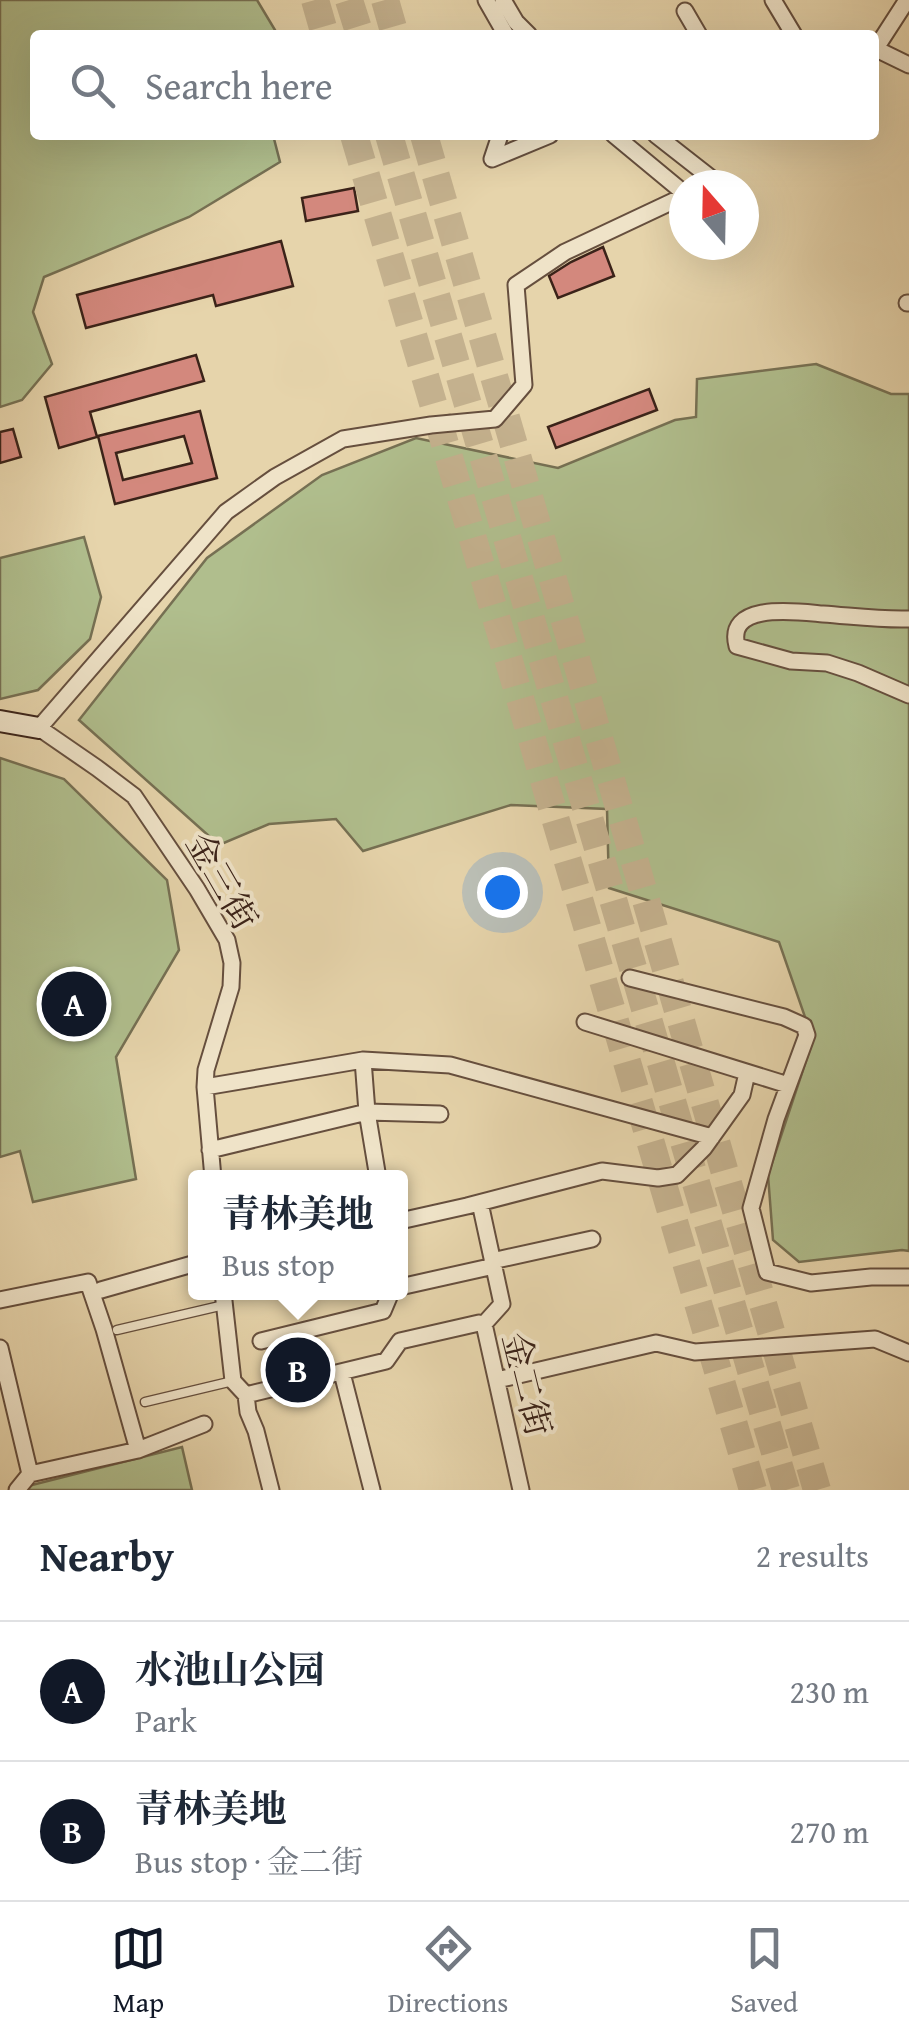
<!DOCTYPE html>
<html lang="en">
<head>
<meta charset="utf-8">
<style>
	:root { --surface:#fff; --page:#f2f2f3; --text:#1f2937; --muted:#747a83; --line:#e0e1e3; --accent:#111827 }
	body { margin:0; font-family:"Gentium Book Plus","Noto Serif SC",serif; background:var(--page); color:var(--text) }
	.compass { position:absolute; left:669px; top:170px; width:90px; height:90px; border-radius:50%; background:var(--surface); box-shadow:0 10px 40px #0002; rotate:340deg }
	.you { position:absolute; left:502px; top:892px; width:35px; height:35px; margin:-25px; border:8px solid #fff; border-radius:50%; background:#1a73e8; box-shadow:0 0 0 15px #1a73e833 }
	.badge { display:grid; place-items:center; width:65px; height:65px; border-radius:50%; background:var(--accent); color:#fff; font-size:32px; font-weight:700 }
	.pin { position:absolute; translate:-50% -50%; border:5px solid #fff; box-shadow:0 2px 10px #0006 }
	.popup { position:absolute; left:188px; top:1170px; width:220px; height:130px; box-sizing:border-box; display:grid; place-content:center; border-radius:10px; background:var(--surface); filter:drop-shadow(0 2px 8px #0005); font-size:32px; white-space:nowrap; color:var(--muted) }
	.popup b { font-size:38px; color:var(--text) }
	.popup::after { content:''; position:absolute; left:50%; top:100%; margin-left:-20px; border:20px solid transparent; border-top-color:var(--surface) }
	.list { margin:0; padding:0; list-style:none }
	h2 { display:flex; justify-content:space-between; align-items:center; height:130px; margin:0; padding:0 40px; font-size:42px }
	h2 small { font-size:32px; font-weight:400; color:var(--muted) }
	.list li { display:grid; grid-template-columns:65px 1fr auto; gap:30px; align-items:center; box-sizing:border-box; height:140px; padding:0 40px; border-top:2px solid var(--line) }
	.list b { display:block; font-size:38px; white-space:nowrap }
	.list p { margin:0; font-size:32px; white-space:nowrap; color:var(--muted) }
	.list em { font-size:32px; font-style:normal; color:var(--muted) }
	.icon { flex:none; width:55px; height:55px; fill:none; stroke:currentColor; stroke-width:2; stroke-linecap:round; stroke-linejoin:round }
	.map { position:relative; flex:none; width:909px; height:1490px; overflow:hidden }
	.search { position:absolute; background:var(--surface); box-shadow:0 10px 40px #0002; left:30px; right:30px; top:30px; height:110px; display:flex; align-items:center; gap:25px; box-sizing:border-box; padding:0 35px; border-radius:10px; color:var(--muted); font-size:38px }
	.sheet { height:410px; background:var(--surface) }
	nav { display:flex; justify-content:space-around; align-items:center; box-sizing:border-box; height:140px; border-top:2px solid var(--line); background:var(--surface); font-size:28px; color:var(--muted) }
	nav a { display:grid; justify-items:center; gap:5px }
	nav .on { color:var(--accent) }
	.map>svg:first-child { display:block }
</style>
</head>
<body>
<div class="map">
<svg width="909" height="1490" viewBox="0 0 909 1490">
	<rect width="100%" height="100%" fill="#e6d4ab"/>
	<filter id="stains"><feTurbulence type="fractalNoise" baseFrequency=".002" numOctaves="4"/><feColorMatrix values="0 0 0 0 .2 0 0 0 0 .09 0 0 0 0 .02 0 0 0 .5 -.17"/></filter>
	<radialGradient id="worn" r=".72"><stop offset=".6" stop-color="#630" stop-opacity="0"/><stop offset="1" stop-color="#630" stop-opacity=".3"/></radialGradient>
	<path fill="#b0be8d" stroke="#767053" stroke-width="2.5" d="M 0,0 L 257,0 L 278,35 L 35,35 L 35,135 L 273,135 L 280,162 L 189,217 L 44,277 L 33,312 L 52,364 L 22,400 L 0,407 Z
		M 816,364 L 891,394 L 909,394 L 909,1251 L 902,1250 L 799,1262 L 773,1240 L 768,1175 L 813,1040 L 779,942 L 609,888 L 607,809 L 511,805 L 363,851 L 336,819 L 269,824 L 219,845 L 79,720 L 207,558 L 322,475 L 416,438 L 558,468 L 675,420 L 696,417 L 697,379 Z
		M 84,537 L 101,597 L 90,639 L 38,690 L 0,699 L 0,558 Z
		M 0,758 L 64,779 L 167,880 L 179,950 L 116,1057 L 136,1179 L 33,1202 L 20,1151 L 0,1157 Z
		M 182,1447 L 192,1490 L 27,1490 L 28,1486 Z"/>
	<path fill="#d3887d" stroke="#3b2319" stroke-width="2.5" fill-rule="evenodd" d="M 354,188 L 358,211 L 306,221 L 302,198 Z
		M 281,241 L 293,286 L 216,306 L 213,295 L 86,328 L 77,295 Z
		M 603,247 L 614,276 L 558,298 L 549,276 L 571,262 Z
		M 196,355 L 204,381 L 90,412 L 97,437 L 59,448 L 45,397 Z
		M 649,389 L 657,410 L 556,448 L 548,427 Z
		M 200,411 L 217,478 L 115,504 L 98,436 ZM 184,436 L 192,463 L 123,480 L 116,453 Z
		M 13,429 L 21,457 L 0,463 L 0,432 Z"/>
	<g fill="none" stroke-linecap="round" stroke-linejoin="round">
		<path stroke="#c4b18e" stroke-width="28" stroke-dasharray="28 14" stroke-linecap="butt" d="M 315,0 L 325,35
			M 349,0 L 360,35
			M 385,0 L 395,35
			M 354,135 L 753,1490
			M 389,135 L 786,1490
			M 424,135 L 817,1490"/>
		<g stroke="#664f3e" stroke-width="11">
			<path id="lane" d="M 117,1330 L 224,1305
				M 145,1402 L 233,1381"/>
		</g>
		<g stroke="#664f3e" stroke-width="19">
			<path id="street" d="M 486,0 L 506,35
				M 503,0 L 516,22 L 529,35
				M 773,0 L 794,35
				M 685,11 L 699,35
				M 874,48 L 909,65
				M 876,48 L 907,0
				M 500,135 L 492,159 L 550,135
				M 614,135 L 684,193
				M 656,135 L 716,182 L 710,185
				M 907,303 L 909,303
				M 909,619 C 880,620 852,616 823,614 C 799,612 725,601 737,646 L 791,661 L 827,663 L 858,673 L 909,695
				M 630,978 L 784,1017 L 804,1026 L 807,1035 L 776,1119 L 751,1208 L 767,1272 L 811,1283 L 871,1277 L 909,1277
				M 585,1022 L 788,1085
				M 363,1060 L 367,1112 L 378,1178
				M 205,1087 L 363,1060 L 450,1065 L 712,1137
				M 210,1150 L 367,1112 L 440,1114
				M 213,1178 L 205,1087 L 206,1070 L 231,987 L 232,963 L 227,940 L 197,889 L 134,796 L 97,768 L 39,728 L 226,512 L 275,477 L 343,439 L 431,425 L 495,419 L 524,385 L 516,285 L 565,252 L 684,196
				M 480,1203 L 502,1304 L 484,1324
				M 400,1221 L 467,1206 L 602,1171 L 658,1178 L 677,1175 L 704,1148 L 742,1095 L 747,1073
				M 492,1261 L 592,1239
				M 400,1287 L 494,1266
				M 101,1290 L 196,1263
				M 223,1292 L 233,1381 L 246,1395 L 248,1412 L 256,1431 L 271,1490
				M 0,1300 L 88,1282 L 104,1329 L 138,1450
				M 261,1341 L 383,1311 L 391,1292
				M 0,1348 L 30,1474
				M 342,1373 L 372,1490
				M 497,1380 L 656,1343 L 695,1352 L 875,1339 L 909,1353
				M 246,1395 L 386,1361 L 400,1341 L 479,1323 L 484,1324 L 521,1490
				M 17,1490 L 30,1474 L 138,1450 L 204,1424"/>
		</g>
		<g stroke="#3b2319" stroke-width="24">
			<path id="secondary" d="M 0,721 L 39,728"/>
		</g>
		<use href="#lane" stroke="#efe3c8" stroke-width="8"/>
		<use href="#street" stroke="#efe3c8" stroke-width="15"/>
		<use href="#secondary" stroke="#efe3c8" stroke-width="20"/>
	</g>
	<g text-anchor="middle" stroke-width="8" stroke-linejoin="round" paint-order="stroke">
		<g font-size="35" fill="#3b2319" stroke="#efe3c8">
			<text transform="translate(222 881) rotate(60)" y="12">金三街</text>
			<text transform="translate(527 1384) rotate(76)" y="12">金二街</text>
		</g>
	</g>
	<rect width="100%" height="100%" filter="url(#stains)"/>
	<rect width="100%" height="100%" fill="url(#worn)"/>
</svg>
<svg class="compass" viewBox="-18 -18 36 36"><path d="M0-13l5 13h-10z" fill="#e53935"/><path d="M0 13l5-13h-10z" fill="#747a83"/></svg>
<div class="you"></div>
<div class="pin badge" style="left:74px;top:1004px">A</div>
<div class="pin badge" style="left:298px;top:1370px">B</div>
<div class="popup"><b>青林美地</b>Bus stop</div>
<div class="search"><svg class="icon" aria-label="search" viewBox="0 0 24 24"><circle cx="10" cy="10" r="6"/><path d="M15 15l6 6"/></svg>Search here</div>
</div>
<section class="sheet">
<h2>Nearby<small>2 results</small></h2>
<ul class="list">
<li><span class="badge">A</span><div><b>水池山公园</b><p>Park</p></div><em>230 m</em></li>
<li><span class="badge">B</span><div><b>青林美地</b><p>Bus stop · 金二街</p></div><em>270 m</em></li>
</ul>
</section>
<nav>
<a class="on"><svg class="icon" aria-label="map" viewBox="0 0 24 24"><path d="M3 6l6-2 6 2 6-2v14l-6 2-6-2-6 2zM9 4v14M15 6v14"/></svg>Map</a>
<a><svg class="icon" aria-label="directions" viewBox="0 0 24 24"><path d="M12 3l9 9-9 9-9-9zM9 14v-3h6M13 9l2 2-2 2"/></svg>Directions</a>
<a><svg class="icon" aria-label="saved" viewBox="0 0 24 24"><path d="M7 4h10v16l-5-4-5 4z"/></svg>Saved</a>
</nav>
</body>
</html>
